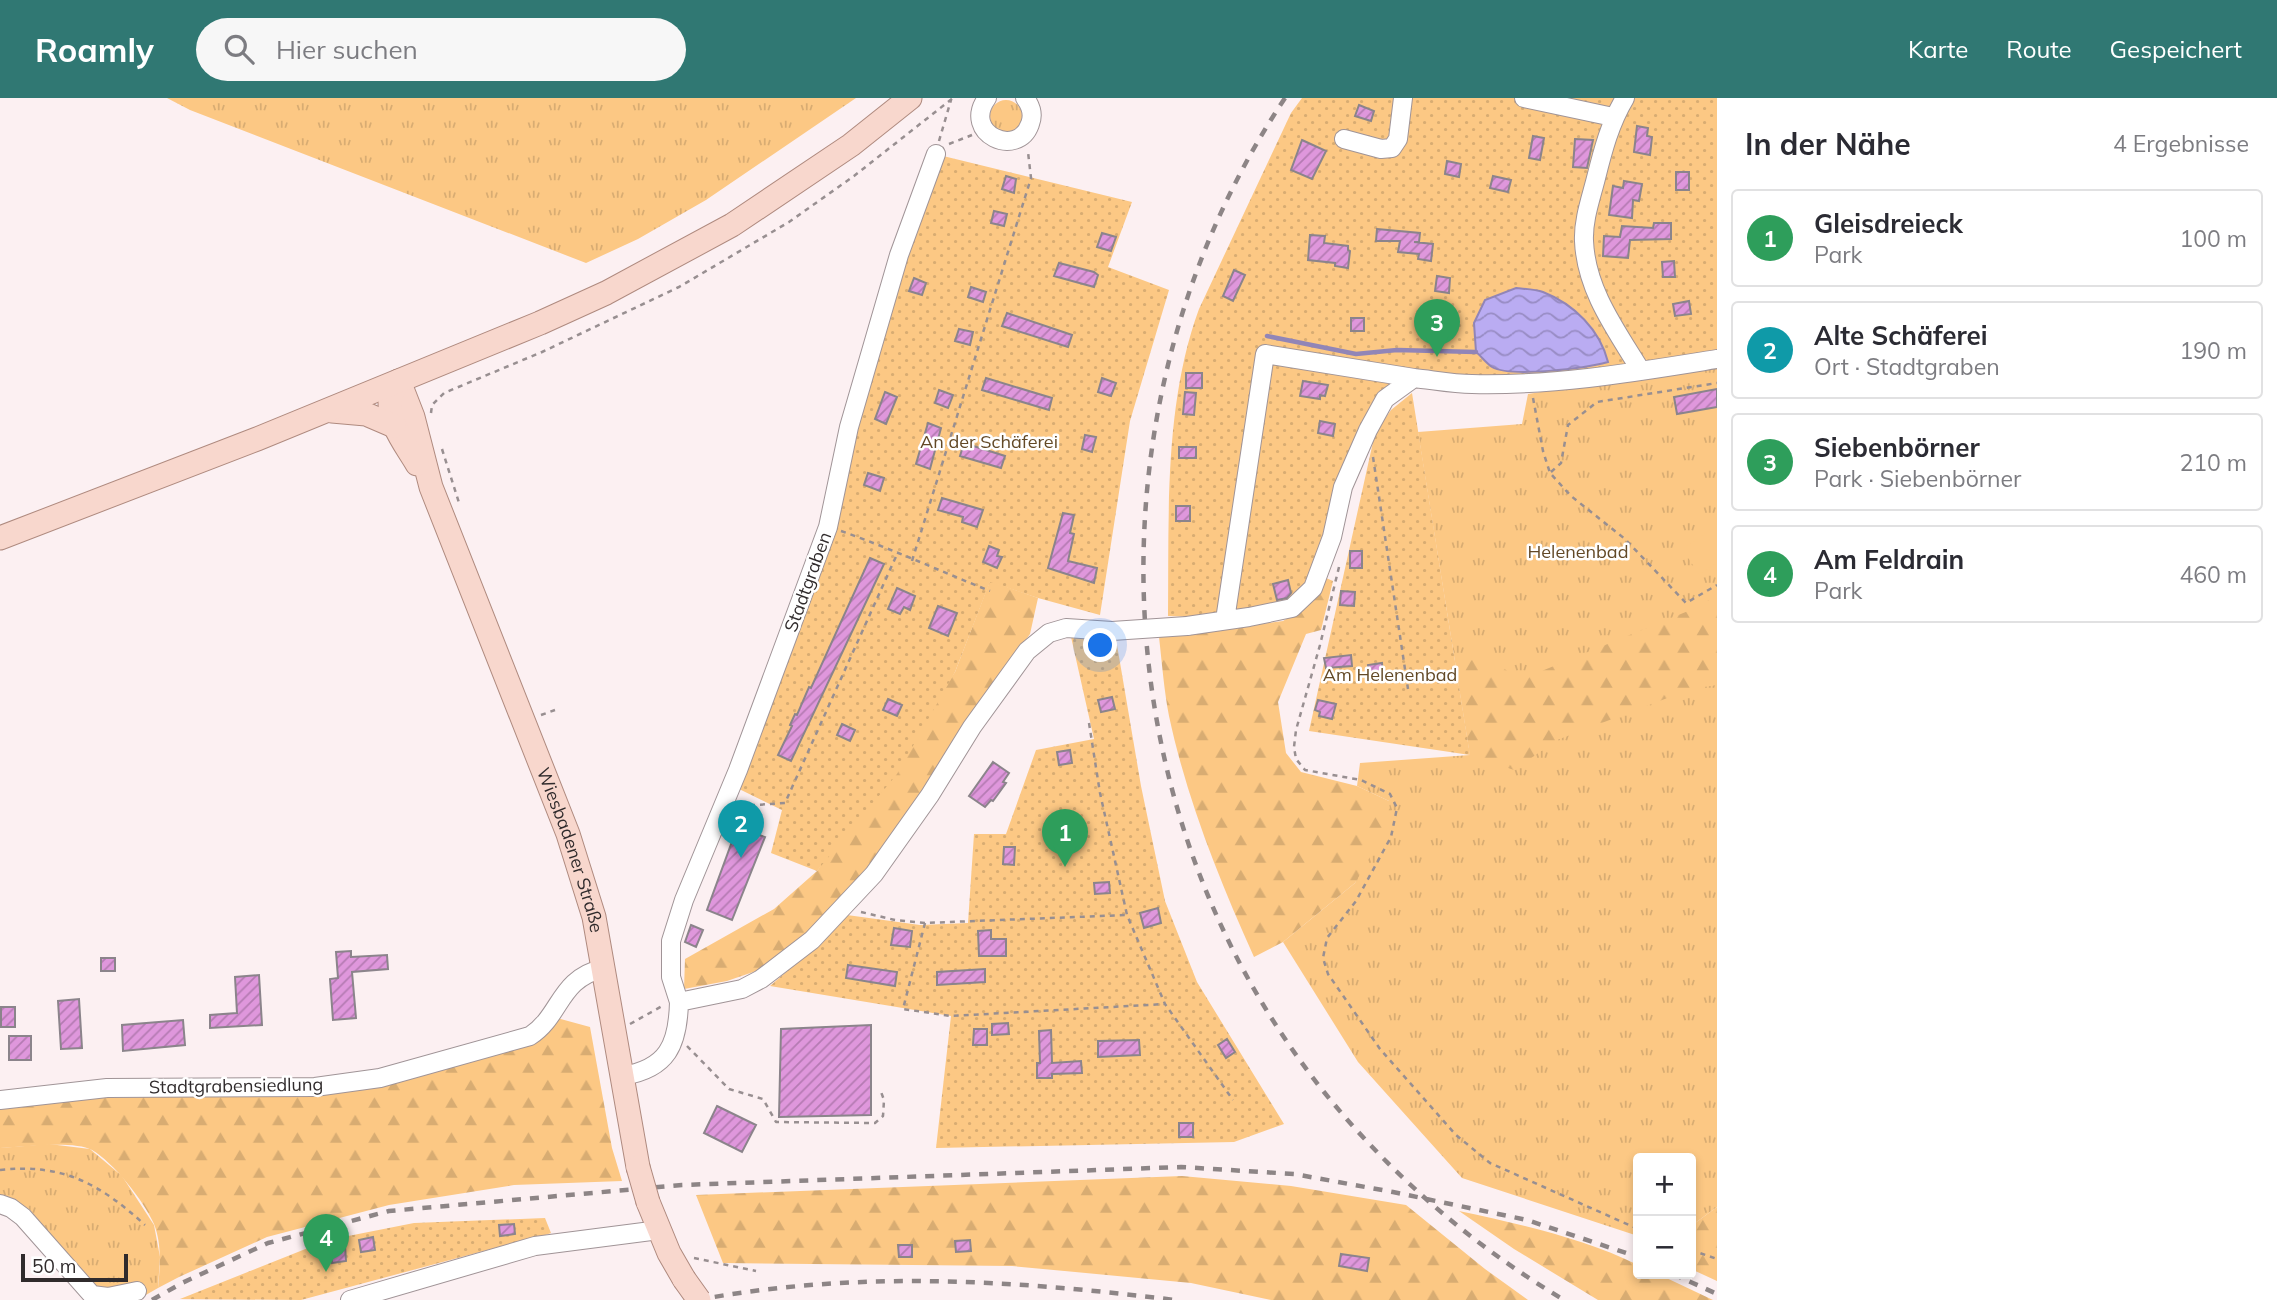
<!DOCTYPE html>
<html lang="de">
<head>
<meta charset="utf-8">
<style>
	:root { --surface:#fff; --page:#f7f7f7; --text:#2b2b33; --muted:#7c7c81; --line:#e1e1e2; --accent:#307873 }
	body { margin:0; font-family:Mulish,sans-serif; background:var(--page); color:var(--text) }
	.controls { position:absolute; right:21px; bottom:21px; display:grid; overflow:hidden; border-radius:7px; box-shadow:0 4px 10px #0003 }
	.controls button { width:63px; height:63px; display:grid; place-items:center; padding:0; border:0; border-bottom:2px solid var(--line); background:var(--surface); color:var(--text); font:35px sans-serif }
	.scale { position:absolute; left:21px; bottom:18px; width:107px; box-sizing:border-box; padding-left:7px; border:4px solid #302b2c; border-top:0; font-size:19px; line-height:24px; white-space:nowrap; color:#302b2c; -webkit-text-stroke:5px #fff; paint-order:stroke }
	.you { position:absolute; left:1101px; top:548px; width:24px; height:24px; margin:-18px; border:5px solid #fff; border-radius:50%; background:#1a73e8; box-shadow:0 0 0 10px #1a73e833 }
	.badge { display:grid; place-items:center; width:46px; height:46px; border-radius:50%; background:var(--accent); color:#fff; font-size:23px; font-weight:700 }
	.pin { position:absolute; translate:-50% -58px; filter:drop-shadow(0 2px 4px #0008) }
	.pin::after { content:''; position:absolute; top:37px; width:24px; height:21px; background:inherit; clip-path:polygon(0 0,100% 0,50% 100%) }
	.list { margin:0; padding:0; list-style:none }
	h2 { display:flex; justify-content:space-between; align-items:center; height:91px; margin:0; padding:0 28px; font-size:30px }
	h2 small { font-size:23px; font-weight:400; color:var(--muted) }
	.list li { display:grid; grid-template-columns:46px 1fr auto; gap:21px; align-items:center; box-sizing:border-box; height:98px; margin:0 14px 14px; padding:0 14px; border:2px solid var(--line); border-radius:7px }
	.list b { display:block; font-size:26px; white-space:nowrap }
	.list p { margin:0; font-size:23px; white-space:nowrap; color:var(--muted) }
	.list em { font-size:23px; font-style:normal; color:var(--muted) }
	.icon { flex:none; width:38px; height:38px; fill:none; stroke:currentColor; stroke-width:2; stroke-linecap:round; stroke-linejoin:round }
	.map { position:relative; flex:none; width:1717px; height:1202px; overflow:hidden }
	header { display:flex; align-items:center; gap:42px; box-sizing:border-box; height:98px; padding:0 35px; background:var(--accent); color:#fff }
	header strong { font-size:33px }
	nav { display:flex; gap:38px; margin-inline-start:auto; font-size:24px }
	.search { width:490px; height:63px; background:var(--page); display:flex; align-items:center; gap:18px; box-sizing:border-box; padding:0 24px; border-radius:38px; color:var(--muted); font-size:26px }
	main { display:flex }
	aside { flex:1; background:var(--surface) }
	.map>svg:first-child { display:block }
</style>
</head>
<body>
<header>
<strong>Roamly</strong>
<div class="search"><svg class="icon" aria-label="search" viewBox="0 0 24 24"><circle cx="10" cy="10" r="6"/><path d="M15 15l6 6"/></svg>Hier suchen</div>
<nav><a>Karte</a><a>Route</a><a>Gespeichert</a></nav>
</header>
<main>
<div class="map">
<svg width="1717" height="1202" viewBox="0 0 1717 1202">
	<defs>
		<pattern id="grass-tufts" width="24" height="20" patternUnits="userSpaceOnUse" patternTransform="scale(1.75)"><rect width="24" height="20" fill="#fcc884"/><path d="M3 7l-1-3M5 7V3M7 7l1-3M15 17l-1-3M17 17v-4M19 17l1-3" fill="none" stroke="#d8ac72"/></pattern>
		<pattern id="forest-firs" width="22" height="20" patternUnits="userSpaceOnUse" patternTransform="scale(1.75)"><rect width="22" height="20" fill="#fcc884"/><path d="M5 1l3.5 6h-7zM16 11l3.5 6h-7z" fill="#d8ac72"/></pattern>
		<pattern id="garden-dots" width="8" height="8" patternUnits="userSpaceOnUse" patternTransform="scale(1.75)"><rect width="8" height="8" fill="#fcc884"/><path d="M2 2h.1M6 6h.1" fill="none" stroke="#d8ac72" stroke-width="1.8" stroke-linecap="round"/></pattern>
		<pattern id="water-waves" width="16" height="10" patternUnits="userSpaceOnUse" patternTransform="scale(1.75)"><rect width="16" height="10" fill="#baacf2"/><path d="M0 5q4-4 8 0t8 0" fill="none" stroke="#988cc4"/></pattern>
		<pattern id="building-hatch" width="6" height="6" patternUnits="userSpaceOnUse" patternTransform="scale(1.75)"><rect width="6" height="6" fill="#df97dc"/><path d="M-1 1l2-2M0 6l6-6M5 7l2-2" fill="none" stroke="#b57bb3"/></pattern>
	</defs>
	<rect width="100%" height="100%" fill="#fcf0f2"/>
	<path fill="url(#grass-tufts)" d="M 167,0 L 856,0 L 706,102 L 638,141 L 586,165 L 190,12 Z
		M990 18a16 16 0 1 1 32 0a16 16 0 1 1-32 0Z
		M 1717,266 L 1717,1109 L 1691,1128 L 1691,1060 L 1638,1060 L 1638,1138 L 1462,1080 L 1358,964 L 1283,844 L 1355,785 L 1389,703 L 1357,688 L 1360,665 L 1470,657 L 1418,334 L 1522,326 L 1528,296 Z
		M 49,1046 L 90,1051 L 122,1078 L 154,1127 L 160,1159 L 158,1190 L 137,1202 L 93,1191 L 30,1112 L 9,1099 L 0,1098 L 0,1050 Z"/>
	<path fill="url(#forest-firs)" d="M 1326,480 L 1333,483 L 1321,532 L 1306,536 L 1278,604 L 1286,655 L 1301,674 L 1357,688 L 1389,703 L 1391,722 L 1355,785 L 1283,844 L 1254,859 C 1219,781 1187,702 1169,618 C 1164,592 1162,565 1159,539 L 1283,523 L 1310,506 Z
		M 990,483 L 1038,500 L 1030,536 L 860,782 L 815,829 L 762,871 L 727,883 L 684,891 L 685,861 L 774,811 L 817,773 L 955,574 Z
		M 1714,499 L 1717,502 L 1717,529 L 1712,536 L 1717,540 L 1717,587 L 1691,591 L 1557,642 L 1514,672 L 1470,657 L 1456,568 L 1485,557 L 1520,582 L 1693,511 Z
		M 557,920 L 590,929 L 612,1050 L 622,1083 L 514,1087 L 389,1107 L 267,1139 L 179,1179 L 158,1190 C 160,1170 162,1146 154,1126 C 144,1103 113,1064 92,1052 C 74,1042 21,1049 0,1050 L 0,1010 L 101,1000 L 315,995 L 457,967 L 519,950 L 541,941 Z
		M 1182,1078 L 1291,1088 L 1406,1107 L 1485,1171 L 1528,1202 L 1271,1202 L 1191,1185 L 1012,1168 L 723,1165 L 696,1097 Z
		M 1717,1109 L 1717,1183 L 1691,1171 L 1691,1128 Z
		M 1459,1113 C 1519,1126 1583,1140 1638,1167 L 1638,1176 L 1658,1176 L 1713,1202 L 1598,1202 L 1514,1151 Z"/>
	<path fill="url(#garden-dots)" d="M 1302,0 L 1717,0 L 1717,255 L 1524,280 L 1412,277 L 1379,302 L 1313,490 L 1292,510 L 1193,519 L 1168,518 C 1169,418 1164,306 1199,211 L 1291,15 Z
		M 939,57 L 1132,104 L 1108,169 L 1169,192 L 1130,323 L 1100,517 L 1038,500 L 990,484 L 955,574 L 897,676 L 817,773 L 771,755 L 782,712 L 735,689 Z
		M 1412,295 L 1470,657 L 1309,633 L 1375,335 L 1391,312 Z
		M 1071,539 L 1116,541 L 1141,688 L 1165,803 L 1197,884 L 1284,1026 L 1234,1044 L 936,1050 L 951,918 L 770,888 L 817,847 L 847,817 L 920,827 L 968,825 L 974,736 L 1006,736 L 1036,652 L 1094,641 Z
		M 545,1120 L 551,1135 L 520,1146 L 506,1147 L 301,1202 L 180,1201 L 328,1142 L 414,1125 Z"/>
	<path fill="#fcc884" d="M 1717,428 L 1717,465 L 1699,476 L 1682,451 Z"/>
	<path fill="url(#water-waves)" stroke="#9185b7" stroke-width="2" d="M 1516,190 C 1525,191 1535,191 1543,194 C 1574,206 1600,232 1608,264 C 1586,270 1511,280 1492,269 C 1486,265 1481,258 1476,254 L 1474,225 L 1485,202 Z"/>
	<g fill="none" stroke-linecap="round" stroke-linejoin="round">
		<path stroke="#9185b7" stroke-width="4.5" d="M 1267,238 L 1356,256 L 1397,252 L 1476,254"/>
	</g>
	<path fill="url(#building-hatch)" stroke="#8b848b" stroke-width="2" d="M 1359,7 L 1374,13 L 1371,23 L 1355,18 Z
		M 1637,28 L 1648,30 L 1647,38 L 1652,39 L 1650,57 L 1634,54 Z
		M 1533,38 L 1544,40 L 1540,62 L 1529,60 Z
		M 1575,41 L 1593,42 L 1587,70 L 1573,69 Z
		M 1302,42 L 1326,53 L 1312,81 L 1291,72 Z
		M 1447,63 L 1461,66 L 1459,79 L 1445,76 Z
		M 1676,74 L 1689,74 L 1689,92 L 1676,92 Z
		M 1006,78 L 1016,81 L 1014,95 L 1002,91 Z
		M 1493,78 L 1511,82 L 1508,94 L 1490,90 Z
		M 1624,83 L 1642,86 L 1639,103 L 1633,102 L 1632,120 L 1609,117 L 1613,88 L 1623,90 Z
		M 994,113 L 1007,116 L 1004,128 L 991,125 Z
		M 1654,125 L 1671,125 L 1671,141 L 1630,142 L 1628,160 L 1603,158 L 1604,138 L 1620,139 L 1622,128 L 1653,130 Z
		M 1377,131 L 1420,135 L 1419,144 L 1414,144 L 1433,146 L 1431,163 L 1418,161 L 1419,156 L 1398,154 L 1400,143 L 1376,143 Z
		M 1102,135 L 1116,139 L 1111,153 L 1097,149 Z
		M 1310,137 L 1325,138 L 1324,145 L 1348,148 L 1348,152 L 1350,153 L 1348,170 L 1335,168 L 1335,165 L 1308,162 Z
		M 1674,163 L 1675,179 L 1663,179 L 1662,164 Z
		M 1059,165 L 1094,174 L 1098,177 L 1094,189 L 1054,178 Z
		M 1234,172 L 1245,177 L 1233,203 L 1223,198 Z
		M 1437,178 L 1450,180 L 1449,195 L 1435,193 Z
		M 914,180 L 926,185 L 922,197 L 909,193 Z
		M 971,189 L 986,194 L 983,204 L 968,199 Z
		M 1689,203 L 1691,216 L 1675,218 L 1673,206 Z
		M 1007,215 L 1072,237 L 1068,249 L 1002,228 Z
		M 1351,220 L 1364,220 L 1364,233 L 1351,233 Z
		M 959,231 L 973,234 L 970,247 L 955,243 Z
		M 1186,275 L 1202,275 L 1202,290 L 1186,290 Z
		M 986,280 L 1052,300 L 1049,312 L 982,292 Z
		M 1102,280 L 1116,285 L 1111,298 L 1098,294 Z
		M 1303,283 L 1328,287 L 1325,298 L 1320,297 L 1320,301 L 1300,298 Z
		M 1717,291 L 1717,309 L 1677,316 L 1674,299 Z
		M 939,292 L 953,297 L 948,310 L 935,305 Z
		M 885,294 L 897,299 L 886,326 L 875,321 Z
		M 1185,294 L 1196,295 L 1194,317 L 1183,316 Z
		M 1320,323 L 1335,326 L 1333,338 L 1318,335 Z
		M 928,325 L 941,330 L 930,371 L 916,366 Z
		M 1085,337 L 1096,339 L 1092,354 L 1082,351 Z
		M 964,345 L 1005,358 L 1001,370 L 960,358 Z
		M 1179,349 L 1196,349 L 1196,360 L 1179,360 Z
		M 868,375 L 884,380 L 880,393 L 864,387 Z
		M 942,400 L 983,412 L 977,429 L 962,424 L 963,419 L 938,412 Z
		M 1176,408 L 1190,408 L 1190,423 L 1176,423 Z
		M 1063,415 L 1074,417 L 1070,435 L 1074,436 L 1068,463 L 1097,470 L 1094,485 L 1048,470 Z
		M 989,448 L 999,452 L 997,458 L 1002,459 L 997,470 L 983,464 Z
		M 1350,453 L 1362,453 L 1362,470 L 1350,470 Z
		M 870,460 L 884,466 L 791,663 L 778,657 L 792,628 L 790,627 L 795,616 L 797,617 L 809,589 L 811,590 Z
		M 1288,482 L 1291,495 L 1287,500 L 1277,502 L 1273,486 Z
		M 897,490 L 915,498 L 910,512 L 904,509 L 900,516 L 888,511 Z
		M 1341,493 L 1355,494 L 1354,508 L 1340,507 Z
		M 938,508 L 957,515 L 948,538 L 929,530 Z
		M 1351,557 L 1352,568 L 1326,570 L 1324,560 Z
		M 1382,565 L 1383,578 L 1369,579 L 1368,567 Z
		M 1112,599 L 1115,611 L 1101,614 L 1098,602 Z
		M 888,601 L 902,607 L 897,618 L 883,612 Z
		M 1318,602 L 1336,606 L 1332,621 L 1319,618 L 1320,614 L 1315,612 Z
		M 842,626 L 855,632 L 850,643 L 837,637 Z
		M 1070,652 L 1072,665 L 1059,667 L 1057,654 Z
		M 993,664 L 1009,675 L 1003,684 L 1006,685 L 993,703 L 991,702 L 985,709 L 969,698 Z
		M 731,720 L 758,731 L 756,736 L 765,739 L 732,822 L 707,812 L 734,738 L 724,734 Z
		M 1004,749 L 1015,749 L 1014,767 L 1003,766 Z
		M 1109,784 L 1110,795 L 1095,796 L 1094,785 Z
		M 1158,810 L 1161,825 L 1144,830 L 1140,815 Z
		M 691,827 L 703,832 L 696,849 L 685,844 Z
		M 894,830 L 912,833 L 910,849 L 891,847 Z
		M 991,832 L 991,841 L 1006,841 L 1006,858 L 979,858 L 978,833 Z
		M 351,853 L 351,859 L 387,857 L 388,871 L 352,874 L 356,920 L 333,922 L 330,881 L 338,880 L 336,854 Z
		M 101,860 L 115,860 L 115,873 L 101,873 Z
		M 848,867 L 897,874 L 895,888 L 846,880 Z
		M 985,871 L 985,884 L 937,887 L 937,874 Z
		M 259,877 L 262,927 L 210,930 L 210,917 L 237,915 L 235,879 Z
		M 79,901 L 82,950 L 61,951 L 58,903 Z
		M 1,909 L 15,909 L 15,929 L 1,929 Z
		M 183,922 L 185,947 L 123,953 L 122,927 Z
		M 1008,925 L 1009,936 L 992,937 L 992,926 Z
		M 871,927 L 871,1017 L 779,1019 L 781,931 Z
		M 974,931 L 987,931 L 987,947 L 973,947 Z
		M 1051,932 L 1052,965 L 1081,963 L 1082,975 L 1052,976 L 1052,980 L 1037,980 L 1037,965 L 1040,965 L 1039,933 Z
		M 9,938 L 31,938 L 31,962 L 9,962 Z
		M 1227,941 L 1235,954 L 1226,960 L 1218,947 Z
		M 1139,942 L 1140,957 L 1098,959 L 1098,943 Z
		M 717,1008 L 756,1027 L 742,1054 L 704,1035 Z
		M 1179,1025 L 1193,1025 L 1193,1039 L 1179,1039 Z
		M 514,1126 L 515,1136 L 500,1138 L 499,1127 Z
		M 373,1139 L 375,1152 L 361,1154 L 359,1142 Z
		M 970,1142 L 971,1153 L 956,1154 L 955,1143 Z
		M 345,1147 L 346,1163 L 332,1165 L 330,1150 Z
		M 898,1147 L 912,1147 L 912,1159 L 899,1159 Z
		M 1341,1156 L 1369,1160 L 1367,1173 L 1339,1168 Z"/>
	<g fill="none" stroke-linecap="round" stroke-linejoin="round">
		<g stroke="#a09497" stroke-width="20">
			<path id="minor" d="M 987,0 C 961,36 1018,61 1030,26 C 1034,16 1031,8 1025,0
				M 1524,0 L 1613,19
				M 1625,0 C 1610,25 1603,52 1596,80 C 1591,100 1583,122 1584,143 C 1586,192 1616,232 1641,273
				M 1344,41 L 1381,51 L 1392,50 L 1398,41 L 1403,0
				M 1225,522 L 1265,256 L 1414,280
				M 1187,528 L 1249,519 L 1292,510 L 1313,490 L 1332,439 L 1343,389 L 1368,332 L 1385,301 L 1414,280 C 1433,282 1453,286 1472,286 C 1555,288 1636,274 1717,261
				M 679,904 L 671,879 L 671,843 L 684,802 L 738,672 L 828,429 L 849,329 L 899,157 L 936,56
				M 622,978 C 668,971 678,946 679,904 L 742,891 L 761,881 L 812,842 L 874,776 L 930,697 L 972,629 L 1027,553 L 1049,535 L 1066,530 L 1112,533
				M 0,1002 L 107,990 L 315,989 L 380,980 L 530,938 C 562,917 558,881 604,870
				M 0,1106 L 11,1110 L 23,1119 L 92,1197 L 108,1199 L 137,1193
				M 350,1202 L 535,1148 L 659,1132"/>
		</g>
		<g stroke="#af8a7f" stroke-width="25">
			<g id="major">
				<path id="s1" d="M 399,283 L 413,319 L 431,389 L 568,736 L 594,819 L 638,1069"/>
				<path d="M 399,283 C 397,288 392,293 391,298 C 385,322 406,347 417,366"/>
				<path d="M 332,313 L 366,316 L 394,328"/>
				<path d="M 0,440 L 257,341 L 540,225 L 606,195 L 732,127 L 851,47 L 910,0"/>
				<path d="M 648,1104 L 669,1155 L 684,1181"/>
			</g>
		</g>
		<path stroke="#988f91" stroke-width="2.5" stroke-dasharray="5 5" stroke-linecap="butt" d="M 939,43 L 951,2
			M 949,46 L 972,37
			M 1533,300 L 1543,353 L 1550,375 L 1571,398 L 1625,441 L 1686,505 L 1717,487
			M 431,315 L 432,307 L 444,295 L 542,254 L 679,189 L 789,124 L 854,78 L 953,0
			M 442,351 L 460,408
			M 1373,359 L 1408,591
			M 1551,374 L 1561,365 L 1568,327 L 1597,304 L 1717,285
			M 841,433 C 892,451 940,473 990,493
			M 912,463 L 1031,80 L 1028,54
			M 1339,469 L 1320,547 L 1296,632 L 1294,649 L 1296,661 L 1305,672 L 1361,682 L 1390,696 L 1397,710 L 1391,739 L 1356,803 L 1327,840 L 1323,860 L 1328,876 L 1380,951 L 1456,1037 L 1490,1065 L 1638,1131
			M 541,617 L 555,612
			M 1089,625 L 1100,695 L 1127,817 L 1165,906 L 1233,1002
			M 740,708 L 785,705 L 898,454
			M 861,814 L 895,822 L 925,825 L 1126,817
			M 925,825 L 903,911 L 951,918 L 1165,906
			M 630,926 L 664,907
			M 687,948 L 729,991 L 763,1001 L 776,1024 L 875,1025 L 883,1018 L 884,1002 L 880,991
			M 0,1072 C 63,1065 100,1086 145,1127
			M 1691,1152 L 1717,1161
			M 694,1160 L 756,1173"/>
		<use href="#minor" stroke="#fff" stroke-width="18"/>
		<use href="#major" stroke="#f8d7cd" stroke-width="23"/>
		<path stroke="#8d8586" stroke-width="4.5" stroke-dasharray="9 9" stroke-linecap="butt" d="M 1285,0 C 1084,301 1097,710 1324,994 C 1391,1077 1472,1147 1564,1202
			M 1673,1176 L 1717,1196
			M 152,1202 L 182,1185 L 268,1145 L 389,1113 L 682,1087 L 1181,1069 L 1294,1076 L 1393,1094 L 1527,1122 L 1638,1159
			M 697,1202 C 858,1172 1013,1182 1175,1202"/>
		<g stroke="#a09497" stroke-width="20" stroke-linecap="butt">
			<path id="minor-bridge" d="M 1112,533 L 1187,528"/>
		</g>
		<g stroke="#af8a7f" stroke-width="25" stroke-linecap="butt">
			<path id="major-bridge" d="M 638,1069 L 648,1104
				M 684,1181 L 699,1202"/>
		</g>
		<use href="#minor-bridge" stroke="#fff" stroke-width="18"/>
		<use href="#major-bridge" stroke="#f8d7cd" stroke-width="23"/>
	</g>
	<g text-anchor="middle" stroke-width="5" stroke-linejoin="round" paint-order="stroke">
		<g font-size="18" fill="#634926" stroke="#fff">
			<text x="989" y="350">An der Schäferei</text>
			<text x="1578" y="460">Helenenbad</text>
			<text x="1390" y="583">Am Helenenbad</text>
		</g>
		<g font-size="18" fill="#302b2c" stroke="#fff">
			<text transform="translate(808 484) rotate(-70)" y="6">Stadtgraben</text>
			<text dy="6" stroke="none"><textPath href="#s1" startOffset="500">Wiesbadener Straße</textPath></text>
			<text transform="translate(236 988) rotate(-1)" y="6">Stadtgrabensiedlung</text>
		</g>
	</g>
</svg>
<div class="controls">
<button>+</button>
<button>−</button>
</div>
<div class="scale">50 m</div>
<div class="you"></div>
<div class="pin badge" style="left:1065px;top:769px;background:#2e9e5b">1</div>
<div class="pin badge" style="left:741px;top:760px;background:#0f9aa8">2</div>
<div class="pin badge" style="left:1437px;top:259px;background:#2e9e5b">3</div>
<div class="pin badge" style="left:326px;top:1174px;background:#2e9e5b">4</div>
</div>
<aside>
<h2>In der Nähe<small>4 Ergebnisse</small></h2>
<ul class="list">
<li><span class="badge" style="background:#2e9e5b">1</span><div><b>Gleisdreieck</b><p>Park</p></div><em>100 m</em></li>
<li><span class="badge" style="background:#0f9aa8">2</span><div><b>Alte Schäferei</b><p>Ort · Stadtgraben</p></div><em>190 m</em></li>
<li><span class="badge" style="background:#2e9e5b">3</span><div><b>Siebenbörner</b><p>Park · Siebenbörner</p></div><em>210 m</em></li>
<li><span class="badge" style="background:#2e9e5b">4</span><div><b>Am Feldrain</b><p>Park</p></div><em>460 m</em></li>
</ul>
</aside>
</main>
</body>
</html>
